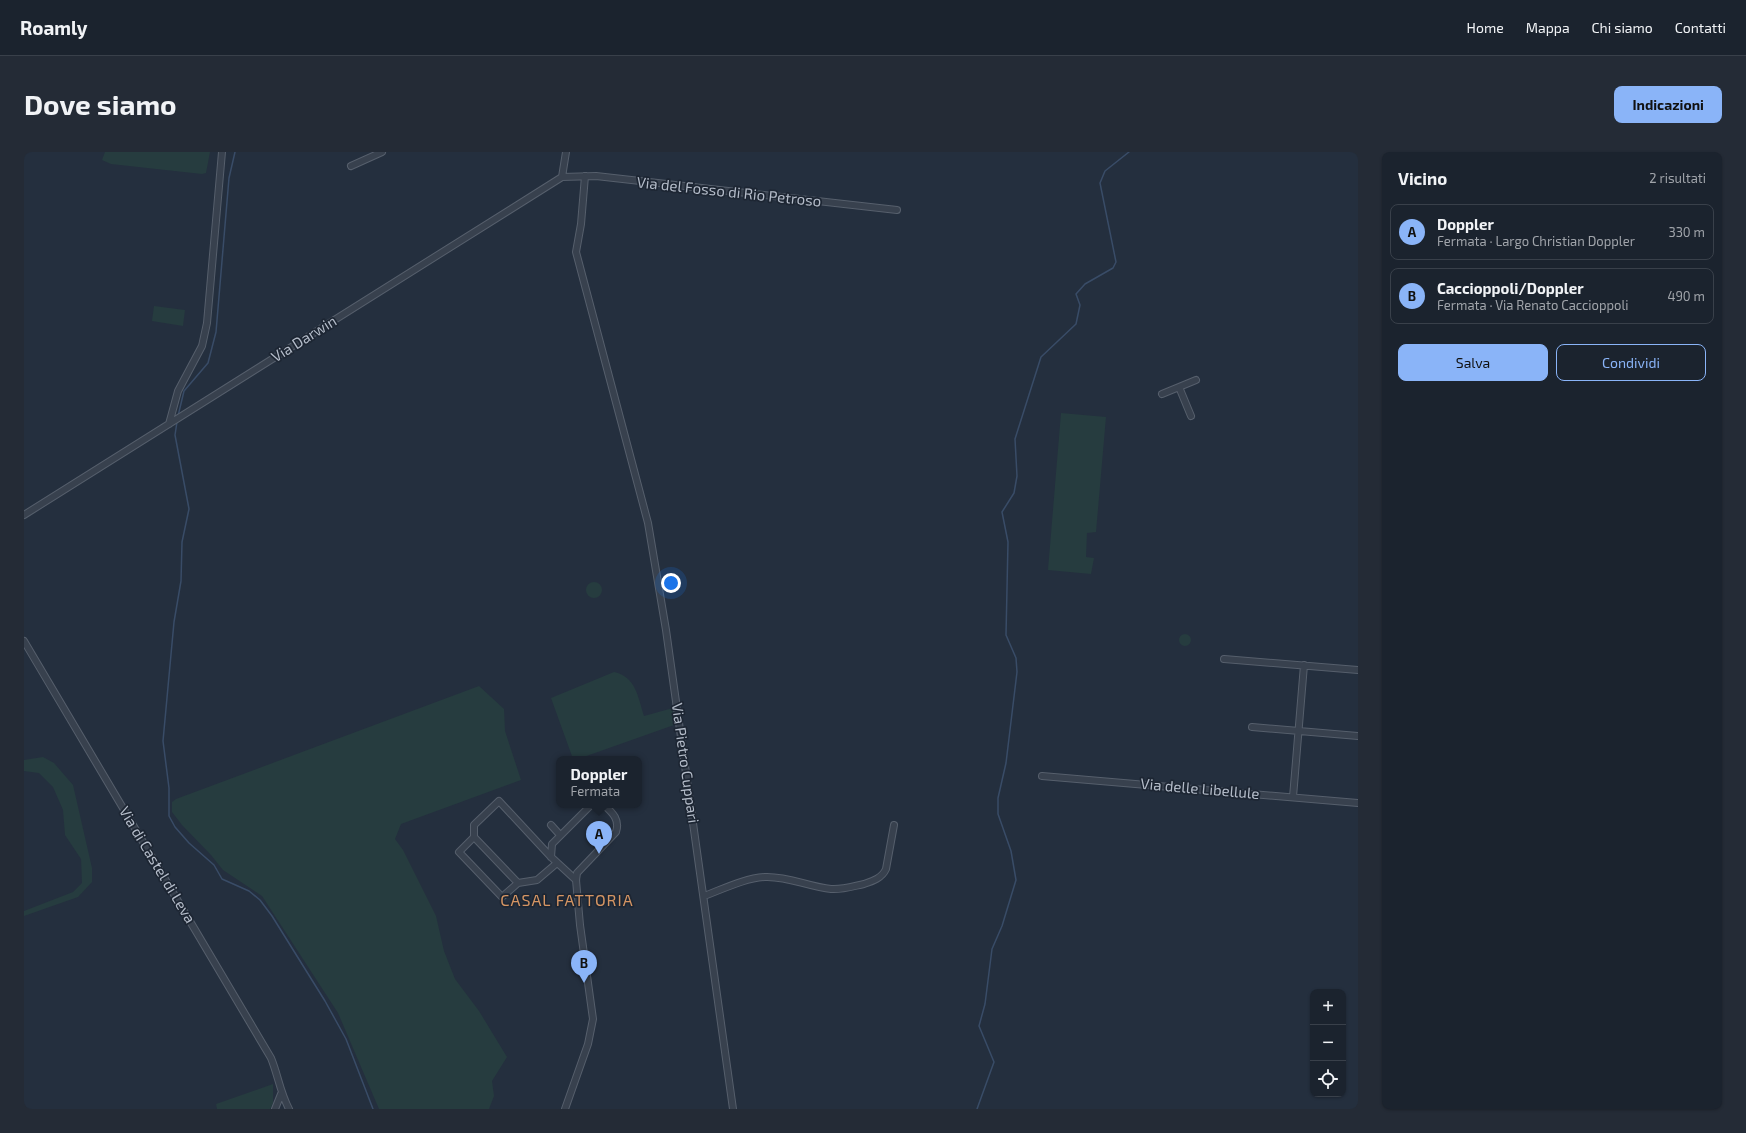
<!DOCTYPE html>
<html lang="it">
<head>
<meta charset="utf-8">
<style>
	:root { --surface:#1b232e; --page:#242b36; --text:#f1f3f6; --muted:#a0a4aa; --line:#39404a; --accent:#8ab4f8 }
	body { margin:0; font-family:"Exo 2",sans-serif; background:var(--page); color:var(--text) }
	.controls { position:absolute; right:12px; bottom:12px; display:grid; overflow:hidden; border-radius:8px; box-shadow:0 1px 3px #0004 }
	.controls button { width:36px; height:36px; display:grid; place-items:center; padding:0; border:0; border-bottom:1px solid var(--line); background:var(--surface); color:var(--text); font:20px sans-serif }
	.you { position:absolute; left:647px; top:431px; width:14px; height:14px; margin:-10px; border:3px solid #fff; border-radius:50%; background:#1a73e8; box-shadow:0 0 0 6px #1a73e833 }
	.badge { display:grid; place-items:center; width:26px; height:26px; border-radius:50%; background:var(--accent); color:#111; font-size:13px; font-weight:700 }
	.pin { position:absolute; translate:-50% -33px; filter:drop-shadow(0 1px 2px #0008) }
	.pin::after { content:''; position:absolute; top:21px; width:14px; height:12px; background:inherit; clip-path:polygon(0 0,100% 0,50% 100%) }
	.popup { position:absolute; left:532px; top:604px; width:86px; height:52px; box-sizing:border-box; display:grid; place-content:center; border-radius:8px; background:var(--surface); filter:drop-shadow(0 1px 3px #0005); font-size:13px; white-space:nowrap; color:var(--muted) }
	.popup b { font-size:15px; color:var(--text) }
	.popup::after { content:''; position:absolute; left:50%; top:100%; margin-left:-8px; border:8px solid transparent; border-top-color:var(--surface) }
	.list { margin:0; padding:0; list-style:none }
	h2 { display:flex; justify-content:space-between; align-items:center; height:52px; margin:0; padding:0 16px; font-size:17px }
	h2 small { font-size:13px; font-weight:400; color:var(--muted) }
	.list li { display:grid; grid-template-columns:26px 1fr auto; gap:12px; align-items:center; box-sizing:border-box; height:56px; margin:0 8px 8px; padding:0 8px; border:1px solid var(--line); border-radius:8px }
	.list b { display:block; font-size:15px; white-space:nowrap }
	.list p { margin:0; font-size:13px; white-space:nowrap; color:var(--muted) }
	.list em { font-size:13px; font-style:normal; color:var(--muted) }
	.actions { display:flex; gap:8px; padding:12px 16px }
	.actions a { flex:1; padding:9px 0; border:1px solid var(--accent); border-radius:8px; text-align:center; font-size:14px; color:var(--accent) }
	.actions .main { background:var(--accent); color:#111 }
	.icon { flex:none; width:22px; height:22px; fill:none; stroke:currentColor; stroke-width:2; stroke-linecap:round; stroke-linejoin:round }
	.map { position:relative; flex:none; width:1334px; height:957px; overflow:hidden; border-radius:8px }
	header { display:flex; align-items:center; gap:24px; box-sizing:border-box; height:56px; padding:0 20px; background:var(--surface); border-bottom:1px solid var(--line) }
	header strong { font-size:19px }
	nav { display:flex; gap:22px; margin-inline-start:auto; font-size:14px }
	.intro { display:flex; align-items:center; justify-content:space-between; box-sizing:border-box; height:96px; padding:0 24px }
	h1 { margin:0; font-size:28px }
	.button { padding:10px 18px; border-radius:8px; background:var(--accent); color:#111; font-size:14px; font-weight:700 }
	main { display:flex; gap:24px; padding:0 24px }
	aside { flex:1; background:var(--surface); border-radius:8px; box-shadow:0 1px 3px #0004 }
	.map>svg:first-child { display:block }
</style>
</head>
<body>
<header>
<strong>Roamly</strong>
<nav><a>Home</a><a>Mappa</a><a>Chi siamo</a><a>Contatti</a></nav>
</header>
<div class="intro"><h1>Dove siamo</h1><a class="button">Indicazioni</a></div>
<main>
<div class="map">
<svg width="1334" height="957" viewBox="0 0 1334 957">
	<rect width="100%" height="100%" fill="#242f3e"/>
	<path fill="#263c3f" d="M 81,0 L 186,0 L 182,21 L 178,22 L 87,12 L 78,8 Z
		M 130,154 L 161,158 L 159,174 L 128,169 Z
		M 1037,261 L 1082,265 L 1072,380 L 1063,381 L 1062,405 L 1070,406 L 1067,422 L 1024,418 Z
		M562 438a8 8 0 1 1 16 0a8 8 0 1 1-16 0Z
		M1155 488a6 6 0 1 1 12 0a6 6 0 1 1-12 0Z
		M 590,520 C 612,525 614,545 620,564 L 649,556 L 650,573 L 554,607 L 549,607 L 527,546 Z
		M 455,534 L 480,557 L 481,579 L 497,628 L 377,672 L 371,687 L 379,698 L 412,764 L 420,799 L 431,827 L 455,859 L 483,905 L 468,929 L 470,944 L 465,957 L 355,957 L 314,861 L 238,744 L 199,718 L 187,703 L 158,673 L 148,660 L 148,650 L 152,647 Z
		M 19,605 L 30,611 L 49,633 L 68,716 L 68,730 L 54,745 L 0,764 L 0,759 L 49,740 L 58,731 L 57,707 L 41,683 L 39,658 L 29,635 L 15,621 L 0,619 L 0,608 Z
		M 249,932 L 249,951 L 246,957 L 193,957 L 192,952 Z"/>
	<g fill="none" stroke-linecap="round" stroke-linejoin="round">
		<path stroke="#394c67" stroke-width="1.5" d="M 154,264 L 160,239 L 184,211 L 192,180 L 205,26 L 211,0
			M 153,270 L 151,283 L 165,357 L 158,390 L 157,429 L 150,470 L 139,589 L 145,636 L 145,664 L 151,675 L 165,691 L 190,713 L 198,727 L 225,739 L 236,748 L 248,764 L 301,849 L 322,887 L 349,957
			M 953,957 L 970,910 L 955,874 L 961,852 L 968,797 L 978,774 L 992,728 L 987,699 L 974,662 L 974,646 L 982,611 L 993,520 L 992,506 L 982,483 L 984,390 L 978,360 L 990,341 L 993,324 L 991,287 L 1017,205 L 1052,172 L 1056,153 L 1052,142 L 1061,132 L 1089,116 L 1092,110 L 1076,31 L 1081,19 L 1105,0"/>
		<g stroke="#565f6c" stroke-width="8">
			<path id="minor" d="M 327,14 L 358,0
				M 561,24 L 557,72 L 552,100 L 624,371 L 642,478 L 709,957
				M 538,25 L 542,0
				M 1155,235 L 1167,264
				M 1138,242 L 1172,228
				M 145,272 L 154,239 L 178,194 L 183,171 L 198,0
				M 0,363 L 538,25 L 572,24 L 873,58
				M 0,489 L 247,906 C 254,923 256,940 265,957
				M 1200,507 L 1334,518
				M 1228,575 L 1334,584
				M 1018,624 L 1334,651
				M 1269,645 L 1280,513
				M 527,673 L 536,683
				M 450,685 L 494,731
				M 527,705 L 528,692 L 567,653
				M 533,711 L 513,728 L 494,731 L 478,745 L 435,700 L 450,685 L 450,673 L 475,649 L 527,705 L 552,728
				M 680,744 C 699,737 721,726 741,725 C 764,724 785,735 807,737 C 818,738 830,734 840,732 C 849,729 858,726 862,717 L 870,673
				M 251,957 L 257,942
				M 541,957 L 564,892 L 569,867 L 556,773 L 552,728 L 553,721 L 592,680 C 596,668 589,661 580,653"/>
		</g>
		<use href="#minor" stroke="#38414e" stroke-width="6"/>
	</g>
	<g text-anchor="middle" stroke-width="3.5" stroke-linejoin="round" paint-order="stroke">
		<g font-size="15" fill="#b4bcc9" stroke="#1d2633">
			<text transform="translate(705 40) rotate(6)" y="5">Via del Fosso di Rio Petroso</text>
			<text transform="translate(280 187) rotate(-32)" y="5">Via Darwin</text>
			<text transform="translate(661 611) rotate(82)" y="5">Via Pietro Cuppari</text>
			<text transform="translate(1176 637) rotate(5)" y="5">Via delle Libellule</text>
			<text transform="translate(133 713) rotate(59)" y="5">Via di Castel di Leva</text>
		</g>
		<g font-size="16" letter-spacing="1" fill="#d59563" stroke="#1d2633">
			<text x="543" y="754">CASAL FATTORIA</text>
		</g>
	</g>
</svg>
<div class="controls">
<button>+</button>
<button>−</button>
<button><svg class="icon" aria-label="locate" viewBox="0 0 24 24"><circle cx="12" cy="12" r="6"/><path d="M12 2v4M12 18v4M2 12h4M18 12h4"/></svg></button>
</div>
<div class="you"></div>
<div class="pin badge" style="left:575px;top:702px">A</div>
<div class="popup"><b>Doppler</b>Fermata</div>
<div class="pin badge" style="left:560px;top:831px">B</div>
</div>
<aside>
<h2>Vicino<small>2 risultati</small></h2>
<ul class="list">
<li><span class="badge">A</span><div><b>Doppler</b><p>Fermata · Largo Christian Doppler</p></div><em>330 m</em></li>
<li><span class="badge">B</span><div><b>Caccioppoli/Doppler</b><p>Fermata · Via Renato Caccioppoli</p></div><em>490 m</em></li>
</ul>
<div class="actions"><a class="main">Salva</a><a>Condividi</a></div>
</aside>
</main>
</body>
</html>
